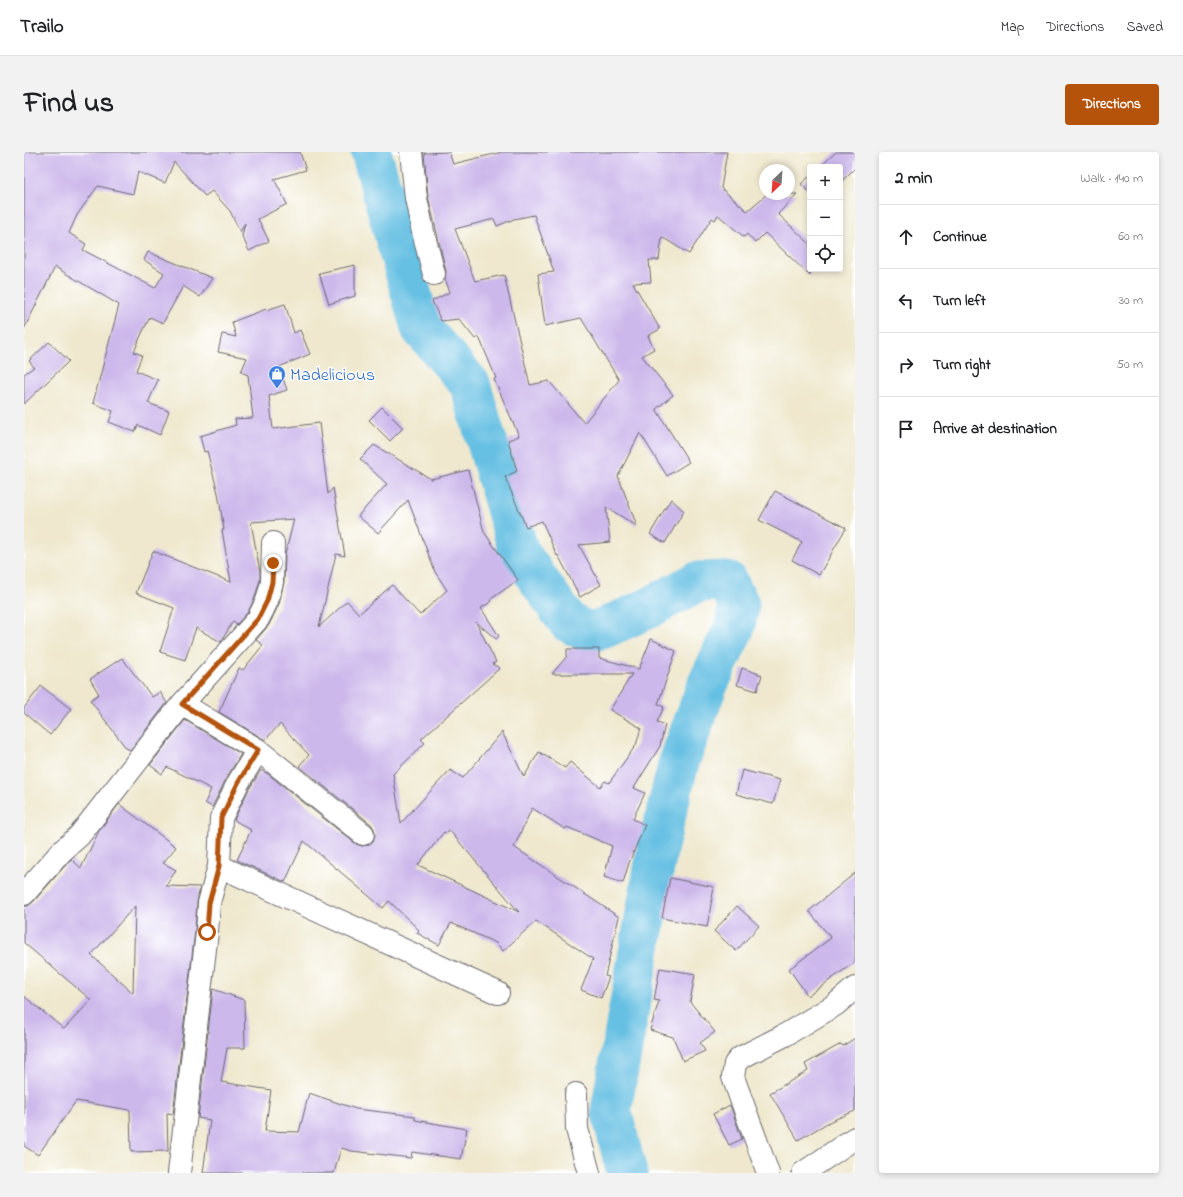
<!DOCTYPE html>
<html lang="en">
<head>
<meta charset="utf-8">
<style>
	:root { --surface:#fff; --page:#f2f2f2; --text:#202124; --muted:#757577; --line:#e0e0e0; --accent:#b45309 }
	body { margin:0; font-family:"Indie Flower",sans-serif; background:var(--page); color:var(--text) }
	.controls { position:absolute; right:12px; top:12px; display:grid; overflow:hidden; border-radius:4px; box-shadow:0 2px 6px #0003 }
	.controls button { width:36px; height:36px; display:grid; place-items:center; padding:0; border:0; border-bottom:1px solid var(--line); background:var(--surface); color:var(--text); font:20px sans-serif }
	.compass { position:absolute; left:735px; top:12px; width:36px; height:36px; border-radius:50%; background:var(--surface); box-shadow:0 2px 6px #0003; rotate:205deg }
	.stop { position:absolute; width:12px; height:12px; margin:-9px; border:3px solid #b45309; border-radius:50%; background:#fff }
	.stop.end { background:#b45309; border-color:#fff; box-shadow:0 1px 4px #0008 }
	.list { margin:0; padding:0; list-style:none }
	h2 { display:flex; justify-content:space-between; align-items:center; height:52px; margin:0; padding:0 16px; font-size:17px }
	h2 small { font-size:13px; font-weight:400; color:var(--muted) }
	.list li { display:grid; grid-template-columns:26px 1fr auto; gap:12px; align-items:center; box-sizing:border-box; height:64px; padding:0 16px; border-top:1px solid var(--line) }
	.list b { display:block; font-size:15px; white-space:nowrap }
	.list em { font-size:13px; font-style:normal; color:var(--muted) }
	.icon { flex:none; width:22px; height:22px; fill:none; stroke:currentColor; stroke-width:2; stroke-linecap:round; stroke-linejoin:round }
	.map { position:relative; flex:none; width:831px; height:1021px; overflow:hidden; border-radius:4px }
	header { display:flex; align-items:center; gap:24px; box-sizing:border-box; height:56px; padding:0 20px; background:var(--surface); border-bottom:1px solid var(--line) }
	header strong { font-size:19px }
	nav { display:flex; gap:22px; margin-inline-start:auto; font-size:14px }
	.intro { display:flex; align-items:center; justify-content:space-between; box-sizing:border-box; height:96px; padding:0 24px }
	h1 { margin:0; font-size:28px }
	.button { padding:10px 18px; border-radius:4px; background:var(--accent); color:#fff; font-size:14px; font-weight:700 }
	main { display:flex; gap:24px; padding:0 24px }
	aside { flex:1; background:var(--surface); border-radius:4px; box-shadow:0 2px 6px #0003 }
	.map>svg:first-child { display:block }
</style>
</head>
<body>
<header>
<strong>Trailo</strong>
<nav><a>Map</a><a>Directions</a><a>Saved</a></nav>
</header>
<div class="intro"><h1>Find us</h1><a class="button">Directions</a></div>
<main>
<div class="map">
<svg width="831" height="1021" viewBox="0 0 831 1021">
	<rect width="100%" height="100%" fill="#fff"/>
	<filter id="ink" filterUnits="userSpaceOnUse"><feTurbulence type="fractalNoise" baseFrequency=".025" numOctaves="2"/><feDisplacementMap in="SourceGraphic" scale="8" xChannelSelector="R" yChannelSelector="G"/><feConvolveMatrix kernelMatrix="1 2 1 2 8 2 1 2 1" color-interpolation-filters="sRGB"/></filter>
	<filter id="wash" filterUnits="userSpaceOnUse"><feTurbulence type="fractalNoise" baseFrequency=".012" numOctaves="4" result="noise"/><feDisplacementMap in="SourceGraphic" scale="16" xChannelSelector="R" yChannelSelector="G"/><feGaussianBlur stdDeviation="0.9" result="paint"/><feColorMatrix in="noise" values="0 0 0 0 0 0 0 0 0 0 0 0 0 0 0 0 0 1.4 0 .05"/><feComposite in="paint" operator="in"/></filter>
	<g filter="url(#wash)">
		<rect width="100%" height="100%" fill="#efe8ce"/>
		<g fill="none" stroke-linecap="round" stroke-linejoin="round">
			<path stroke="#66c0e3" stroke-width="41" d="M 347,0 L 397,176 L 446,232 L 495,400 L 544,470 L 564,480 L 578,477 L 625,456 L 673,430 L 703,429 L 715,452 L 711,474 L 683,534 L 655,610 L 634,694 L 587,958 L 603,1021"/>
		</g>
		<g id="blocks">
			<path fill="#ccb8eb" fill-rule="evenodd" d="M 0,0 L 276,0 L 282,18 L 250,27 L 263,52 L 234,67 L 245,89 L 225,99 L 218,84 L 221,71 L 216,80 L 206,59 L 188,39 L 181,44 L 150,10 L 141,31 L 114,20 L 109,42 L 74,34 L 53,63 L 45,81 L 62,92 L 59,98 L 131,136 L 140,121 L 120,108 L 124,100 L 188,126 L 176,145 L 159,134 L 139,171 L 126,165 L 118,181 L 110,200 L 118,203 L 112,219 L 134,228 L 124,251 L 145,259 L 136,283 L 114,273 L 111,280 L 85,270 L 89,259 L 69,251 L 95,153 L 31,115 L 0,177 Z
				M 425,0 L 429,12 L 478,0 L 703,0 L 697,36 L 723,59 L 743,42 L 773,42 L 754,62 L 786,92 L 786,124 L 741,81 L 731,91 L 723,82 L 720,85 L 694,63 L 691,68 L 688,66 L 665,102 L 638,85 L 635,108 L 625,108 L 627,130 L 609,131 L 636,177 L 624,184 L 630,197 L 618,204 L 649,243 L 632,257 L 665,310 L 643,324 L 616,281 L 594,324 L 613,374 L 582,355 L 586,390 L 555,393 L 577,433 L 556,445 L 534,403 L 533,404 L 518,369 L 502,375 L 481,325 L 493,319 L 484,288 L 495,284 L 470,227 L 472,226 L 455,185 L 451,187 L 435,167 L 417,169 L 408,149 L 426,140 L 421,127 L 422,119 L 404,44 L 400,1 ZM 510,63 L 530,120 L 514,122 L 521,174 L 557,166 L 595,228 L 560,271 L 525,229 L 506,233 L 480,123 L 451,129 L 431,77 L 470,67 L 473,74 L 490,67 Z
				M 812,0 L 831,0 L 831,16 L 816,31 L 816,15 L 796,15 Z
				M 786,24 L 786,41 L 777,32 Z
				M 331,113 L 331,144 L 305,152 L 295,121 Z
				M 261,152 L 270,181 L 276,178 L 286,202 L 255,215 L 263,238 L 245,244 L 249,277 L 295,271 L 304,342 L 309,336 L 321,404 L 312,402 L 295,475 L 323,449 L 335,462 L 368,433 L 396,463 L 423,438 L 411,420 L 384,348 L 354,381 L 334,364 L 363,332 L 336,307 L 350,293 L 407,327 L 444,318 L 460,380 L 494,428 L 467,447 L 468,449 L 457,456 L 475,484 L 472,487 L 452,470 L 472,510 L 468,512 L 476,516 L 397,587 L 401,591 L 369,622 L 377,671 L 426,618 L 439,626 L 478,580 L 500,625 L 515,600 L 541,616 L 546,610 L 576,635 L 581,629 L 585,631 L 612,593 L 617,576 L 586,558 L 608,522 L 528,522 L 543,504 L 543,497 L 575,497 L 575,506 L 615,517 L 627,487 L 652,499 L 634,552 L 640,555 L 633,570 L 641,573 L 636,594 L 610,636 L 621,641 L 609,667 L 621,673 L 605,711 L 599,731 L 580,725 L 588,694 L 543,675 L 541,677 L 508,656 L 490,695 L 595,765 L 581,824 L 585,825 L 577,846 L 557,838 L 569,807 L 512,769 L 479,799 L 472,791 L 427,771 L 415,793 L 393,781 L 395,778 L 365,749 L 359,756 L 280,689 L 261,730 L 213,708 L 227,678 L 210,668 L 225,637 L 237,618 L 244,622 L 332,692 L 338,694 L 344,693 L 349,689 L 351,683 L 350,677 L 347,672 L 275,614 L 285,603 L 256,572 L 241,588 L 195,560 L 215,516 L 219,518 L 239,493 L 232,488 L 245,473 L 255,452 L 260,430 L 261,403 L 270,367 L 227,370 L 236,420 L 236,428 L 231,445 L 224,460 L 213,472 L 209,469 L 197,490 L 172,476 L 161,508 L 136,500 L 150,456 L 112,441 L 129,399 L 207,430 L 198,378 L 200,378 L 194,341 L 183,299 L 180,300 L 176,284 L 212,273 L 211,267 L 229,266 L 224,223 L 217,220 L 223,206 L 194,200 L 198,182 L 212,185 L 208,170 L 242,157 L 242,158 ZM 425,678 L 495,760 L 394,713 L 420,680 L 422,681 Z
				M 25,190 L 45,209 L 0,252 L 0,222 L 10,215 L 5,209 Z
				M 358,255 L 379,276 L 366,289 L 345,268 Z
				M 751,339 L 822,376 L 795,423 L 768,408 L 778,390 L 735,368 Z
				M 647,347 L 660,359 L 641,391 L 626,382 Z
				M 98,506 L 128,545 L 136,540 L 143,551 L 106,598 L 102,596 L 66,548 L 75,542 L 66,527 Z
				M 718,516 L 738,523 L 733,539 L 713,533 Z
				M 17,534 L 47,557 L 26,583 L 0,561 L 0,556 Z
				M 161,568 L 217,602 L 203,625 L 188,655 L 181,651 L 187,637 L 143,615 L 138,622 L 126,613 Z
				M 718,618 L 756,628 L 749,652 L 712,642 Z
				M 95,652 L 152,695 L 139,711 L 152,718 L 142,734 L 176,735 L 173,750 L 171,779 L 149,962 L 143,961 L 144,999 L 107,1000 L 106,958 L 52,949 L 14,1003 L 0,994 L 0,844 L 40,877 L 67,848 L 0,791 L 0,754 L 4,754 L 9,750 L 47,707 L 57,716 L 75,679 ZM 111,754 L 109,841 L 67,803 Z
				M 831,721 L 831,810 L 784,844 L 765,817 L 807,786 L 785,759 Z
				M 646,726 L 690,735 L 683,775 L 638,766 Z
				M 713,754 L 735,774 L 712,799 L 690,779 Z
				M 636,816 L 671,822 L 666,850 L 691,880 L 676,891 L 681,899 L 659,909 L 649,885 L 626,878 L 635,849 L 630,848 Z
				M 189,837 L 220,848 L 221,896 L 203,896 L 197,930 L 247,938 L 241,979 L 275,980 L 285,941 L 332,957 L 391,964 L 391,968 L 443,977 L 437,1007 L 388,1000 L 387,1006 L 328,999 L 317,996 L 310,1021 L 179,1021 L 186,968 L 174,966 Z
				M 831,886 L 831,959 L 807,969 L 774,988 L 746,941 L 784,919 L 781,912 L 817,892 L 819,894 Z
				M 706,953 L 718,987 L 705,993 L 689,962 Z"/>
		</g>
	</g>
	<g filter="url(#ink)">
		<use href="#blocks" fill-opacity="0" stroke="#6a676e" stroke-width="1"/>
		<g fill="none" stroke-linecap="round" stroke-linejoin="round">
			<g stroke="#6a676e" stroke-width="24">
				<path id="street" d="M 387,0 L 392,46 L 399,80 L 410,122
					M 158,552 L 234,598 L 339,682
					M 195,714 L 474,841
					M 0,742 L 38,699 L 55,684 L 158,552 L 234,467 L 243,449 L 248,430 L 249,391
					M 552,942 L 553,977 L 565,1021
					M 155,1021 L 183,780 L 185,751 L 195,714 L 197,666 L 214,631 L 234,598
					M 744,1021 L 709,925 L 711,912 L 716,906 L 761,883 L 811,853 L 831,836
					M 779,1021 L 831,986"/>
			</g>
			<use href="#street" stroke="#fff" stroke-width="22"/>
		</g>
	</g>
	<g fill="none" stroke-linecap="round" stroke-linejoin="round" filter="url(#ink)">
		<path stroke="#b45309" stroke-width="5" d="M 183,780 L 185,751 L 195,714 L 197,666 L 214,631 L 234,598 L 158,552 L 234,467 L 243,449 L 248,430 L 249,411"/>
	</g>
	<defs>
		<g id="shop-pin" transform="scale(0.9)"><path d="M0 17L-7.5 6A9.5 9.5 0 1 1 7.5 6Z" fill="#3f7fe0" stroke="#fff"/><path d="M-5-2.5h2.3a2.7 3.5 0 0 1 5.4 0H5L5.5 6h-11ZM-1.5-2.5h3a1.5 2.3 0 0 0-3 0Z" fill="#fff"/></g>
	</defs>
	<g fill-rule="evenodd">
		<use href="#shop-pin" x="253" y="222"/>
	</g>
	<g text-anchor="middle" stroke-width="3" stroke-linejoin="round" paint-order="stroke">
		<g font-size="18" fill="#366cbe" stroke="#fff" text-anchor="start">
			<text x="266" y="228">Madelicious</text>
		</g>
	</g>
</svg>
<div class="controls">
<button>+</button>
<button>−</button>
<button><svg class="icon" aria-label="locate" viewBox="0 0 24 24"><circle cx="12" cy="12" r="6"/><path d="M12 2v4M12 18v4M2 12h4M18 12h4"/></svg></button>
</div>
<svg class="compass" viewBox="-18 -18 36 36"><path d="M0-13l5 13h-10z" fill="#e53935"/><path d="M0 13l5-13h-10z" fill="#757577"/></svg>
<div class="stop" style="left:183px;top:780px"></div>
<div class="stop end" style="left:249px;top:411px"></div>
</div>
<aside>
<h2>2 min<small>Walk · 140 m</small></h2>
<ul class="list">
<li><svg class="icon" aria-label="ahead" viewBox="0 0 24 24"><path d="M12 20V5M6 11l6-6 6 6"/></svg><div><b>Continue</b></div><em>60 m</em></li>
<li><svg class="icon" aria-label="left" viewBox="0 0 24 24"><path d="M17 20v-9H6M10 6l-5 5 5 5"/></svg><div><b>Turn left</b></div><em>30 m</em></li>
<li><svg class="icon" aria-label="right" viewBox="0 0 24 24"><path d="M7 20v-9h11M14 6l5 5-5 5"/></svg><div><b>Turn right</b></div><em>50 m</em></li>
<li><svg class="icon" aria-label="arrive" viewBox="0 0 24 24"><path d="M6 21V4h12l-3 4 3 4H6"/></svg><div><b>Arrive at destination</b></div></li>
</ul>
</aside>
</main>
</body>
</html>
